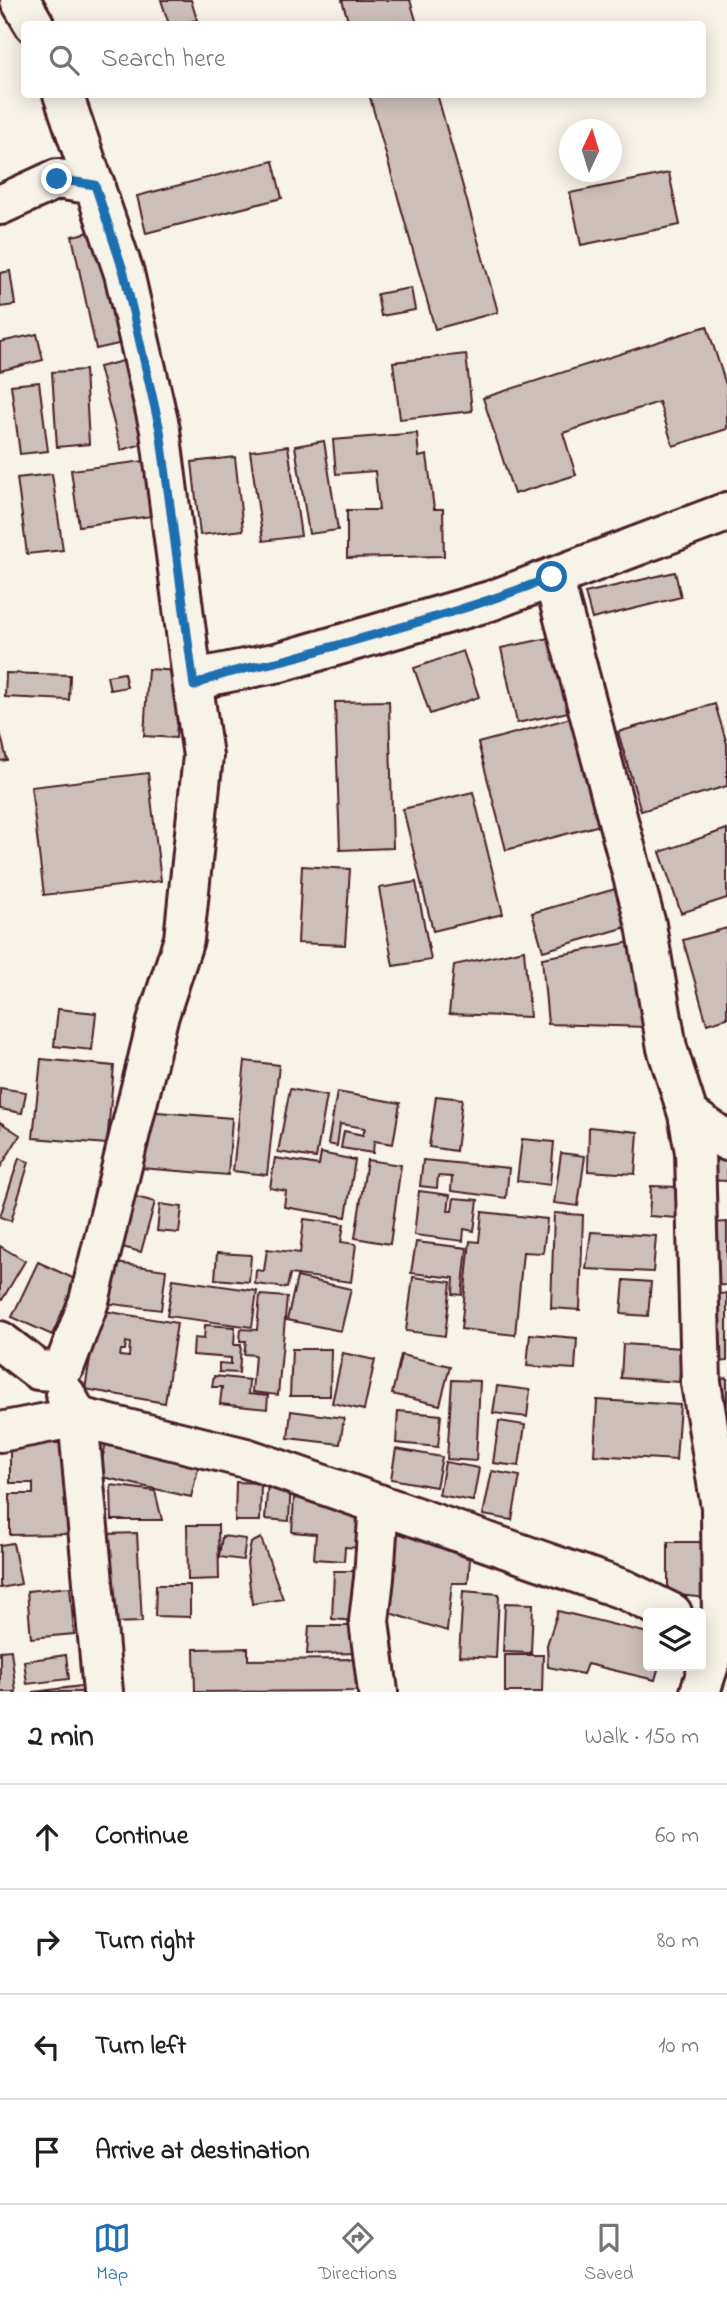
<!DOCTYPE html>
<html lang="en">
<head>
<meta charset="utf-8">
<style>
	:root { --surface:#fff; --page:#f2f2f2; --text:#202124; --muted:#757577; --line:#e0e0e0; --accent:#1f6fb2 }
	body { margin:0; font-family:"Indie Flower",sans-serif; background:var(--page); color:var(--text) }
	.controls { position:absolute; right:21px; bottom:21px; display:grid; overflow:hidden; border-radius:7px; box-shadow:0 4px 18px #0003 }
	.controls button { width:63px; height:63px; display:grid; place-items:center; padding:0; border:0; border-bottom:2px solid var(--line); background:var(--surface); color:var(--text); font:35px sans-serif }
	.compass { position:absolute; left:559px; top:119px; width:63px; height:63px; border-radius:50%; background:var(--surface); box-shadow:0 4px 18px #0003; rotate:4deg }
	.stop { position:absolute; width:21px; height:21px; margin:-16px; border:5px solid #1f6fb2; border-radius:50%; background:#fff }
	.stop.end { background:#1f6fb2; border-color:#fff; box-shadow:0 2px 7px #0008 }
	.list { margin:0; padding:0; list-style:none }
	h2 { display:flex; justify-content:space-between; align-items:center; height:91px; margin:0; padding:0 28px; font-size:30px }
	h2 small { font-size:23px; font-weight:400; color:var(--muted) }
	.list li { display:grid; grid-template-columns:46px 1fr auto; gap:21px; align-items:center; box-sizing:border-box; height:105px; padding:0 28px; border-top:2px solid var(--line) }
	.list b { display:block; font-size:26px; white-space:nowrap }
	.list em { font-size:23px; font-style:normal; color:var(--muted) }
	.icon { flex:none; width:38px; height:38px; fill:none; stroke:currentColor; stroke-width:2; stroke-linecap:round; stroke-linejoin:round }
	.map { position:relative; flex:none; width:727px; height:1692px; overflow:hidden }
	.search { position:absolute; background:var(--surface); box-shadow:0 4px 18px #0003; left:21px; right:21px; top:21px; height:77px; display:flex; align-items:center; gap:18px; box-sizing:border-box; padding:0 24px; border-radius:7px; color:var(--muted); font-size:26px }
	.sheet { height:511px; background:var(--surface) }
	nav { display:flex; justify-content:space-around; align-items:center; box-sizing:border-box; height:98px; border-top:2px solid var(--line); background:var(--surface); font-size:19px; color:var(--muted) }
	nav a { display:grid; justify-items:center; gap:4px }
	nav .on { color:var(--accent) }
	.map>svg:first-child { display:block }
</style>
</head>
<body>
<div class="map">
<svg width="727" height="1692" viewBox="0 0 727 1692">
	<rect width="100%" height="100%" fill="#f7f3e8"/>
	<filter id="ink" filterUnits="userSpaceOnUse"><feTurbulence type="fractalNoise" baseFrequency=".0143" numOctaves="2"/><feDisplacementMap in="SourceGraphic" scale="14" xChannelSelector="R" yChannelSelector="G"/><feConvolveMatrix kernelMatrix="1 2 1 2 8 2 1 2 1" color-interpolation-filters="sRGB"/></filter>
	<g filter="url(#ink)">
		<path fill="#ccbfb9" stroke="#4a1f2b" stroke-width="2" fill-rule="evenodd" d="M 161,0 L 191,0 L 197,20 L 181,24 L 169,24 Z
			M 342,0 L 410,0 L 417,24 L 349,24 Z
			M 369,94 L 437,94 L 498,312 L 435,329 Z
			M 273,161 L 282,198 L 146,233 L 137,196 Z
			M 669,173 L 680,225 L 581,245 L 570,193 Z
			M 103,229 L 127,342 L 96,349 L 72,236 Z
			M 10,271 L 15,305 L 0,307 L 0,273 Z
			M 411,288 L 415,310 L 381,316 L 377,294 Z
			M 707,326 L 727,388 L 727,429 L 673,446 L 659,402 L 563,433 L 576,475 L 514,494 L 483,398 Z
			M 37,334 L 43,360 L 0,371 L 0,342 Z
			M 466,354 L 472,411 L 400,419 L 393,362 Z
			M 135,358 L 157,440 L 121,450 L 99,367 Z
			M 85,370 L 89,444 L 57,447 L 52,372 Z
			M 39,382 L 48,451 L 20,454 L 11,385 Z
			M 417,433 L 419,457 L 427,455 L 434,509 L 443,509 L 444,556 L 347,558 L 347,510 L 379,510 L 375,471 L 336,474 L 333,440 Z
			M 324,441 L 338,530 L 309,534 L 295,446 Z
			M 288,446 L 301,536 L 263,541 L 250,451 Z
			M 235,457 L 243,530 L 200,535 L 192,462 Z
			M 152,460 L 159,515 L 79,526 L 71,470 Z
			M 52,474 L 63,550 L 27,554 L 17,478 Z
			M 675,572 L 681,597 L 592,619 L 585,593 Z
			M 558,636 L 573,711 L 517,723 L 501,648 Z
			M 463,651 L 479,697 L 430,714 L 414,668 Z
			M 148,669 L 180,671 L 176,738 L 144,736 Z
			M 6,673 L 70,675 L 69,700 L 5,697 Z
			M 124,673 L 127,687 L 110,690 L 107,676 Z
			M 389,701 L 393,848 L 340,850 L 335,702 Z
			M 715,704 L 727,744 L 727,786 L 641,811 L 618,732 Z
			M 571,718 L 600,825 L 506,850 L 478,743 Z
			M 0,732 L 7,760 L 0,761 Z
			M 148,773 L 161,881 L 44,895 L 31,787 Z
			M 473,792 L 503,914 L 433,931 L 403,809 Z
			M 727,829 L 727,898 L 681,913 L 660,852 Z
			M 302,866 L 350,869 L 345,945 L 298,943 Z
			M 416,882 L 431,960 L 393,966 L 379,888 Z
			M 622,887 L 634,925 L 543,951 L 532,913 Z
			M 727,928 L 727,1018 L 707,1024 L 683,940 Z
			M 632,942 L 647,1027 L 548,1024 L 542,958 Z
			M 524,950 L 530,1017 L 449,1014 L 454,965 Z
			M 58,1009 L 96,1013 L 92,1050 L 54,1046 Z
			M 41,1059 L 114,1066 L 107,1144 L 33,1138 Z
			M 245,1061 L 279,1065 L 267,1175 L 233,1171 Z
			M 0,1088 L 26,1092 L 22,1113 L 0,1109 Z
			M 290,1089 L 327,1096 L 316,1158 L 278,1152 Z
			M 337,1092 L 400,1103 L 393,1144 L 374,1141 L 373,1153 L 341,1148 L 344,1131 L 363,1135 L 365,1128 L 340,1124 L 337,1146 L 328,1144 Z
			M 436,1096 L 462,1099 L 456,1151 L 429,1147 Z
			M 145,1111 L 232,1118 L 228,1175 L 141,1168 Z
			M 0,1122 L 20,1135 L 0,1168 Z
			M 589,1127 L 638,1132 L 635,1174 L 588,1171 Z
			M 522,1139 L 554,1142 L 550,1185 L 517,1181 Z
			M 686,1145 L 727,1147 L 727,1181 L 684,1179 Z
			M 321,1153 L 355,1160 L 346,1217 L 284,1207 L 286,1191 L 270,1188 L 275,1158 L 319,1165 Z
			M 561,1153 L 585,1156 L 578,1206 L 554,1203 Z
			M 19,1158 L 29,1162 L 11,1221 L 0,1217 Z
			M 367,1160 L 401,1165 L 390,1244 L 355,1238 Z
			M 423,1160 L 509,1168 L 506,1198 L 451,1191 L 452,1177 L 438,1176 L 437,1188 L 420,1186 Z
			M 651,1186 L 679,1187 L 678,1218 L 649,1216 Z
			M 419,1191 L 450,1195 L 448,1211 L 452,1211 L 454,1198 L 478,1200 L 474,1231 L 464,1229 L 463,1241 L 414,1235 Z
			M 129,1195 L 155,1202 L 141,1252 L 115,1245 Z
			M 160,1204 L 182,1207 L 179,1233 L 157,1231 Z
			M 482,1212 L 547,1219 L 543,1253 L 523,1252 L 515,1335 L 461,1329 L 470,1241 L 479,1242 Z
			M 554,1213 L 583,1215 L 580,1310 L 551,1308 Z
			M 304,1219 L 344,1224 L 341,1242 L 356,1244 L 351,1282 L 290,1274 L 287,1288 L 255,1284 L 256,1270 L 264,1271 L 267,1249 L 300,1253 Z
			M 727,1222 L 727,1285 L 697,1286 L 694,1224 Z
			M 591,1232 L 656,1236 L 653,1272 L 586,1269 Z
			M 416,1242 L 467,1248 L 462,1295 L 453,1294 L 454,1278 L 411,1273 Z
			M 0,1246 L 25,1261 L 2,1300 L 0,1299 Z
			M 217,1253 L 251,1255 L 249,1282 L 215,1279 Z
			M 38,1262 L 77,1280 L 52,1335 L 12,1317 Z
			M 109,1262 L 166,1270 L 161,1310 L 104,1303 Z
			M 297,1277 L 351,1289 L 341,1331 L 287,1320 Z
			M 413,1277 L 451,1282 L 445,1336 L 406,1331 Z
			M 173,1279 L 257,1291 L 252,1327 L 167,1316 Z
			M 624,1280 L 651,1282 L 648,1316 L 621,1314 Z
			M 727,1293 L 727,1361 L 720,1362 L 709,1296 Z
			M 260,1295 L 287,1297 L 278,1395 L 252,1392 L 255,1355 L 244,1354 L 246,1341 L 240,1341 L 241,1329 L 257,1330 Z
			M 98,1310 L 177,1323 L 165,1403 L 85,1389 ZM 126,1342 L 130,1343 L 129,1357 L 120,1356 L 121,1350 L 125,1350 Z
			M 205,1325 L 235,1327 L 234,1345 L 241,1345 L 239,1373 L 219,1372 L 219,1363 L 231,1364 L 231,1358 L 193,1355 L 194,1338 L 204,1339 Z
			M 530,1334 L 577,1338 L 575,1369 L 527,1366 Z
			M 623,1344 L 682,1348 L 679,1382 L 621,1378 Z
			M 292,1349 L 331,1349 L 330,1396 L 290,1396 Z
			M 343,1353 L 375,1360 L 364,1410 L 332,1403 Z
			M 401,1355 L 450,1366 L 440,1405 L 392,1394 Z
			M 214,1376 L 249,1380 L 248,1394 L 268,1396 L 267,1409 L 220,1404 L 222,1387 L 212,1387 Z
			M 727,1378 L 727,1416 L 705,1419 L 700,1382 Z
			M 452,1380 L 480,1381 L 476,1461 L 447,1459 Z
			M 497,1386 L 530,1390 L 527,1417 L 493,1413 Z
			M 597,1400 L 680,1405 L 676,1460 L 594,1455 Z
			M 291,1411 L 344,1418 L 340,1444 L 288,1438 Z
			M 398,1411 L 441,1415 L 438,1447 L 396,1443 Z
			M 499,1421 L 525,1425 L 519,1466 L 493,1463 Z
			M 107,1439 L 200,1461 L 191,1497 L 98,1476 Z
			M 10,1443 L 69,1443 L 69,1534 L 10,1535 L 10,1494 L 33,1494 L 33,1483 L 10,1483 Z
			M 396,1449 L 442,1457 L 436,1487 L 391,1479 Z
			M 445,1462 L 479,1468 L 473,1501 L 439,1495 Z
			M 492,1471 L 520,1476 L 512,1520 L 483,1515 Z
			M 268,1480 L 291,1480 L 289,1521 L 265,1519 Z
			M 236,1482 L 261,1483 L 260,1521 L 235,1521 Z
			M 111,1485 L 155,1491 L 162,1520 L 112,1520 Z
			M 294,1498 L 363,1504 L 359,1548 L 345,1547 L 344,1561 L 314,1559 L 316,1534 L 292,1532 Z
			M 187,1525 L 218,1525 L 219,1579 L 188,1580 Z
			M 388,1528 L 470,1559 L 468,1583 L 452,1583 L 447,1631 L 380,1610 Z
			M 137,1533 L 142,1622 L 110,1623 L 106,1534 Z
			M 222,1536 L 246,1539 L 243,1560 L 219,1557 Z
			M 261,1538 L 283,1599 L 252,1604 L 247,1563 L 251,1543 Z
			M 668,1542 L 701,1542 L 707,1598 L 668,1594 Z
			M 13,1543 L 21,1584 L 0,1588 L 0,1545 Z
			M 334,1571 L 360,1571 L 356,1621 L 332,1619 Z
			M 156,1585 L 190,1585 L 190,1617 L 155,1616 Z
			M 70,1587 L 74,1634 L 31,1638 L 27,1591 Z
			M 463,1591 L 499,1594 L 496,1658 L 459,1656 Z
			M 505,1603 L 533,1604 L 531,1653 L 503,1652 Z
			M 558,1611 L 648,1633 L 648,1666 L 659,1666 L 655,1680 L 587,1664 L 583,1674 L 548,1667 L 547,1645 Z
			M 309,1626 L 359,1626 L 363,1653 L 307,1654 Z
			M 248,1648 L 248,1660 L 355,1659 L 356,1691 L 195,1692 L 194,1649 Z
			M 11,1650 L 16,1692 L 0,1692 L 0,1651 Z
			M 66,1655 L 69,1679 L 27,1684 L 24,1661 Z
			M 505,1655 L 543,1655 L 542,1692 L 505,1692 Z
			M 82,1686 L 82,1692 L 33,1692 Z"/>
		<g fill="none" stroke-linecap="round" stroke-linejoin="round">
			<g stroke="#4a1f2b" stroke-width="44">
				<path id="minor" d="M 20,0 L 34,24
					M 63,94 L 124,273 L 160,430 L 193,686
					M 0,205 L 57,179 L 95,185
					M 553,577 L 646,925 L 667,1048 L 688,1114 L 695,1152 L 701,1383 L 721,1507 L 722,1626 L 700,1692
					M 688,1114 L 727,1141
					M 0,1341 L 38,1370 L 54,1371 L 65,1365 L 89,1301 L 158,1018 L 184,939 L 203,756 L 193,686 L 214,675 L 280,662 L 490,601 L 727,512
					M 66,1395 L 78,1417 L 103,1692
					M 0,1432 L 78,1417 L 246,1458 L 625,1590 L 672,1613
					M 378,1692 L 369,1621 L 374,1578 L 379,1504"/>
			</g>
			<use href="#minor" stroke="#f7f3e8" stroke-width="38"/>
		</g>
	</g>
	<g fill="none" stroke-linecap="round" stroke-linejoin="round" filter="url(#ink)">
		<path stroke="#1f6fb2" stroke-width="9" d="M 57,179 L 95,185 L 124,273 L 160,430 L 194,686 C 226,669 262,667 296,657 C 382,632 469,610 552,577"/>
	</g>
</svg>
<div class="controls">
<button><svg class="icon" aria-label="layers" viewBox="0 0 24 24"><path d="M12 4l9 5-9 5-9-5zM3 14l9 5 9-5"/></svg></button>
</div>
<svg class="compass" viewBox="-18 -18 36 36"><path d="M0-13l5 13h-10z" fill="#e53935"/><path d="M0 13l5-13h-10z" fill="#757577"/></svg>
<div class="stop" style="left:552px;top:577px"></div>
<div class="stop end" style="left:57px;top:179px"></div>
<div class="search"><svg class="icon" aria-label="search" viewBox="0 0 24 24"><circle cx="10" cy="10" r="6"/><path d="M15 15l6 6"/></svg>Search here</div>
</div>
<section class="sheet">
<h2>2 min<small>Walk · 150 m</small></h2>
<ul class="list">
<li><svg class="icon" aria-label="ahead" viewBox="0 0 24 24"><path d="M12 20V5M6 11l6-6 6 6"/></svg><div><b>Continue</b></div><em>60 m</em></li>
<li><svg class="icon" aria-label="right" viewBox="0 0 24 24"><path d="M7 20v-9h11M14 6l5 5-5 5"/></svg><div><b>Turn right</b></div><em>80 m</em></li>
<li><svg class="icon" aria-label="left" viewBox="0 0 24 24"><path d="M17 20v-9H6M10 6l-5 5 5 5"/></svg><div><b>Turn left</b></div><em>10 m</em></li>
<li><svg class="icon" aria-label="arrive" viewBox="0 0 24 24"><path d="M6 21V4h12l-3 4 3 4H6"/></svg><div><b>Arrive at destination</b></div></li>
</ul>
</section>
<nav>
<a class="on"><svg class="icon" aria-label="map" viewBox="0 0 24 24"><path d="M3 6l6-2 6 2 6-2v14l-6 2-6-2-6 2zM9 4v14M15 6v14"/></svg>Map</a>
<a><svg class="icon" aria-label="directions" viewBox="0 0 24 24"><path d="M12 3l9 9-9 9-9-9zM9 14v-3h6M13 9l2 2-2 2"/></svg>Directions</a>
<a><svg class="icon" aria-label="saved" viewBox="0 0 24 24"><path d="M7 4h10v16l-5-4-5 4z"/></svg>Saved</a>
</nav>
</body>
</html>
